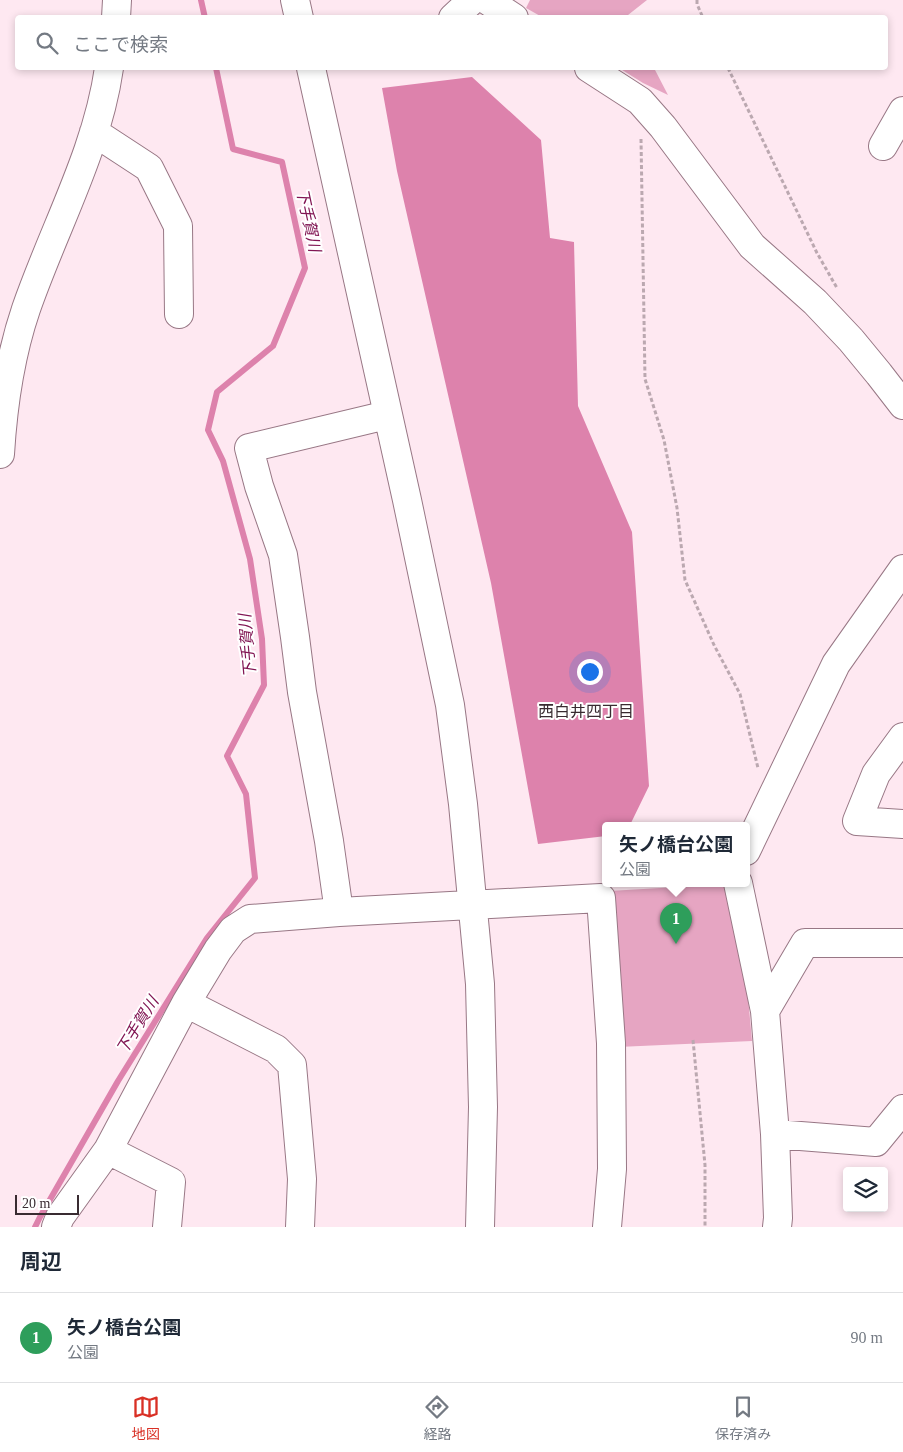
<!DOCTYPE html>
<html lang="ja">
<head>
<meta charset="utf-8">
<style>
	:root { --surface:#fff; --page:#f6f6f7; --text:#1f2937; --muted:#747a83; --line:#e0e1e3; --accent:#d93025 }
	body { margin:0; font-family:"Times New Roman","Noto Sans JP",serif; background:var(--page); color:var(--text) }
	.controls { position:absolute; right:15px; bottom:15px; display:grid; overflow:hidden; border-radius:5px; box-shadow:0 2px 8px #0003 }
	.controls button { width:45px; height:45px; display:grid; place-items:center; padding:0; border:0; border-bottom:1px solid var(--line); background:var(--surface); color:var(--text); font:25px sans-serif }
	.scale { position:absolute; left:15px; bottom:12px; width:64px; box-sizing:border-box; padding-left:5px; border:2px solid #392b31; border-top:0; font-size:14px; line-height:18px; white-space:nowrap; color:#392b31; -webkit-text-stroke:4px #fff; paint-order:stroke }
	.you { position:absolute; left:589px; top:671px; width:18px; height:18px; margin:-12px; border:4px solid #fff; border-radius:50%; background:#1a73e8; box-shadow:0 0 0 8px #1a73e833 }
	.badge { display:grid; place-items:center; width:32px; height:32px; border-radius:50%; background:var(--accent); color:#fff; font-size:16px; font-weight:700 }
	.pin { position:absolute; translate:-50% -41px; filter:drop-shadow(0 1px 2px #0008) }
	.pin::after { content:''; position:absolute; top:26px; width:18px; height:15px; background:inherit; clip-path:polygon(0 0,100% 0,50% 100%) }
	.popup { position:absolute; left:602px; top:822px; width:148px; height:65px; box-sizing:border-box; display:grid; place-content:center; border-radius:5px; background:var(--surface); filter:drop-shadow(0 1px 4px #0005); font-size:16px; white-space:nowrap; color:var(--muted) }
	.popup b { font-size:19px; color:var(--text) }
	.popup::after { content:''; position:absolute; left:50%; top:100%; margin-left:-10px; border:10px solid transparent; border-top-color:var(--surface) }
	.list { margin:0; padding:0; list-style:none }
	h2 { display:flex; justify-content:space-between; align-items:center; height:65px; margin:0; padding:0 20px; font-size:21px }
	h2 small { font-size:16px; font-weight:400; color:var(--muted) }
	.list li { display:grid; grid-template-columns:32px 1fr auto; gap:15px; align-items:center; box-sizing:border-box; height:90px; padding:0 20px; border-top:1px solid var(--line) }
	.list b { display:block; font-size:19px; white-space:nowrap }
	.list p { margin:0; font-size:16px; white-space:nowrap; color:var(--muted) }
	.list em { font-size:16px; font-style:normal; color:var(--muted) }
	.icon { flex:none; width:28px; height:28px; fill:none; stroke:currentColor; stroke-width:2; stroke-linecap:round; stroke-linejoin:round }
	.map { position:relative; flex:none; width:903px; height:1227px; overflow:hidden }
	.search { position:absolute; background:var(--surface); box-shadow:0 2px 8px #0003; left:15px; right:15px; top:15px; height:55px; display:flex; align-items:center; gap:12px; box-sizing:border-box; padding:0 18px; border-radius:5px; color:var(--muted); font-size:19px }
	.sheet { height:155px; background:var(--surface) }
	nav { display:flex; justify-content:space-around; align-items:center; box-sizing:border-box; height:70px; border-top:1px solid var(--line); background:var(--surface); font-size:14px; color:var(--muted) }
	nav a { display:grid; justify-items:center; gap:2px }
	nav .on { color:var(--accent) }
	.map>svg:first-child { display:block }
</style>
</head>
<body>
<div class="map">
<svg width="903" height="1227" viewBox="0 0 903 1227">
	<rect width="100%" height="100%" fill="#fee8f1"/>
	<path fill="#e6a5c2" d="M 530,0 L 647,0 L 628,15 L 629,17 L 542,17 L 526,8 Z
		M 619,68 L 654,68 L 668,95 L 643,83 Z
		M 729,884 L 748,997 L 752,1041 L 618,1047 L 609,891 Z"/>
	<path fill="#dd82ac" d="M 472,77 L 541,140 L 550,238 L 574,242 L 578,406 L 632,532 L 649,786 L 630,825 L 606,825 L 606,836 L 538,844 L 491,583 L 397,171 L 382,88 Z"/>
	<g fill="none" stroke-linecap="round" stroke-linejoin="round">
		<path stroke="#dd82ac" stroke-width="6" d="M 201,0 L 205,18
			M 35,1227 L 40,1217 L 118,1081 L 207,938 L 255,878 L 246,794 L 227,756 L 264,685 L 262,639 L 250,559 L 223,461 L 208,430 L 217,392 L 273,346 L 305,268 L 282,162 L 233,149 L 216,68"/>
		<g stroke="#987785" stroke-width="30">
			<path id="minor" d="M 295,0 L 299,18
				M 487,0 L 514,18
				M 116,18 L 117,0
				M 453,18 L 472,0
				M 311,68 L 407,500 L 450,705 L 463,804 L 480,984 L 483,1107 L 480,1227
				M 589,68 L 640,101 L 663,127 L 752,246 L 815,302 L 851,340 L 879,374 L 903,405
				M 94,132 L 149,168 L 178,226 L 179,314
				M 883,146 L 903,111
				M 0,454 C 3,405 10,356 26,309 C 54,228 97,152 109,68
				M 903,737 L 876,774 L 857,821 L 903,824
				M 746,851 L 836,664 L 903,569
				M 738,883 L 765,1011 L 775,1134 L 778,1218 L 777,1227
				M 339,912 L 329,841 L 302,692 L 295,637 L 283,555 L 259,486 L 249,448 L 387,415
				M 186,1003 L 276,1049 L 292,1065 L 302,1179 L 300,1227
				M 765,1011 L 805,943 L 903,943
				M 775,1134 L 876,1142 L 903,1109
				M 108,1150 L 171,1182 L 167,1227
				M 56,1227 L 60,1217 L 108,1150 L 186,1003 L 218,950 L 233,930 L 250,919 L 339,912 L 601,898 L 611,1043 L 612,1169 L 607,1227"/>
		</g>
		<path stroke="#bba8b0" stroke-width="3" stroke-dasharray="4 2.5" stroke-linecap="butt" d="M 697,0 L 697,4 L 703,18
			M 728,68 L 817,253 L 837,288
			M 641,139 L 645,379 L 664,440 L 677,508 L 685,580 L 714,645 L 740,694 L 758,768
			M 693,1040 L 705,1165 L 705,1227"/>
		<use href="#minor" stroke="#fff" stroke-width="28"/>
	</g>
	<g text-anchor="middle" stroke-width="4" stroke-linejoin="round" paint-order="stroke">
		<g font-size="16" font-style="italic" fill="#811553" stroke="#fff">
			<text transform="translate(309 220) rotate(78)" y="6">下手賀川</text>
			<text transform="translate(247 646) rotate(-95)" y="6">下手賀川</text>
			<text transform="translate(137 1025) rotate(-58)" y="6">下手賀川</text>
		</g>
		<g font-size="16" fill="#392b31" stroke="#fff">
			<text x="586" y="717">西白井四丁目</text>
		</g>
	</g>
</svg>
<div class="controls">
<button><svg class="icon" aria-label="layers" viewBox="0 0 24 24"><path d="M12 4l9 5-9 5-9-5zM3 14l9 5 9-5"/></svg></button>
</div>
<div class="scale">20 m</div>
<div class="you"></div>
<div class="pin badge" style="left:676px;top:944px;background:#2e9e5b">1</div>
<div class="popup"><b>矢ノ橋台公園</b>公園</div>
<div class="search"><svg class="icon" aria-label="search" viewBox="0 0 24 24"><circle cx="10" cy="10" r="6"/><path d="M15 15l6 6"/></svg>ここで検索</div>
</div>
<section class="sheet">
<h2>周辺<small></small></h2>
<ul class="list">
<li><span class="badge" style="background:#2e9e5b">1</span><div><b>矢ノ橋台公園</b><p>公園</p></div><em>90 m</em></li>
</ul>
</section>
<nav>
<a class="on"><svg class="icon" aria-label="map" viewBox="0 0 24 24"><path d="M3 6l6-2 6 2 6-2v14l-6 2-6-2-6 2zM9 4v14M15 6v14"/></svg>地図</a>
<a><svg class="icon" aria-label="directions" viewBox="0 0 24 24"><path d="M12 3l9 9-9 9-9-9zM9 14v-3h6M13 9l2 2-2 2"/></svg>経路</a>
<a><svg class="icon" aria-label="saved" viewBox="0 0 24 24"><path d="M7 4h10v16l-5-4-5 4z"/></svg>保存済み</a>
</nav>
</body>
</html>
